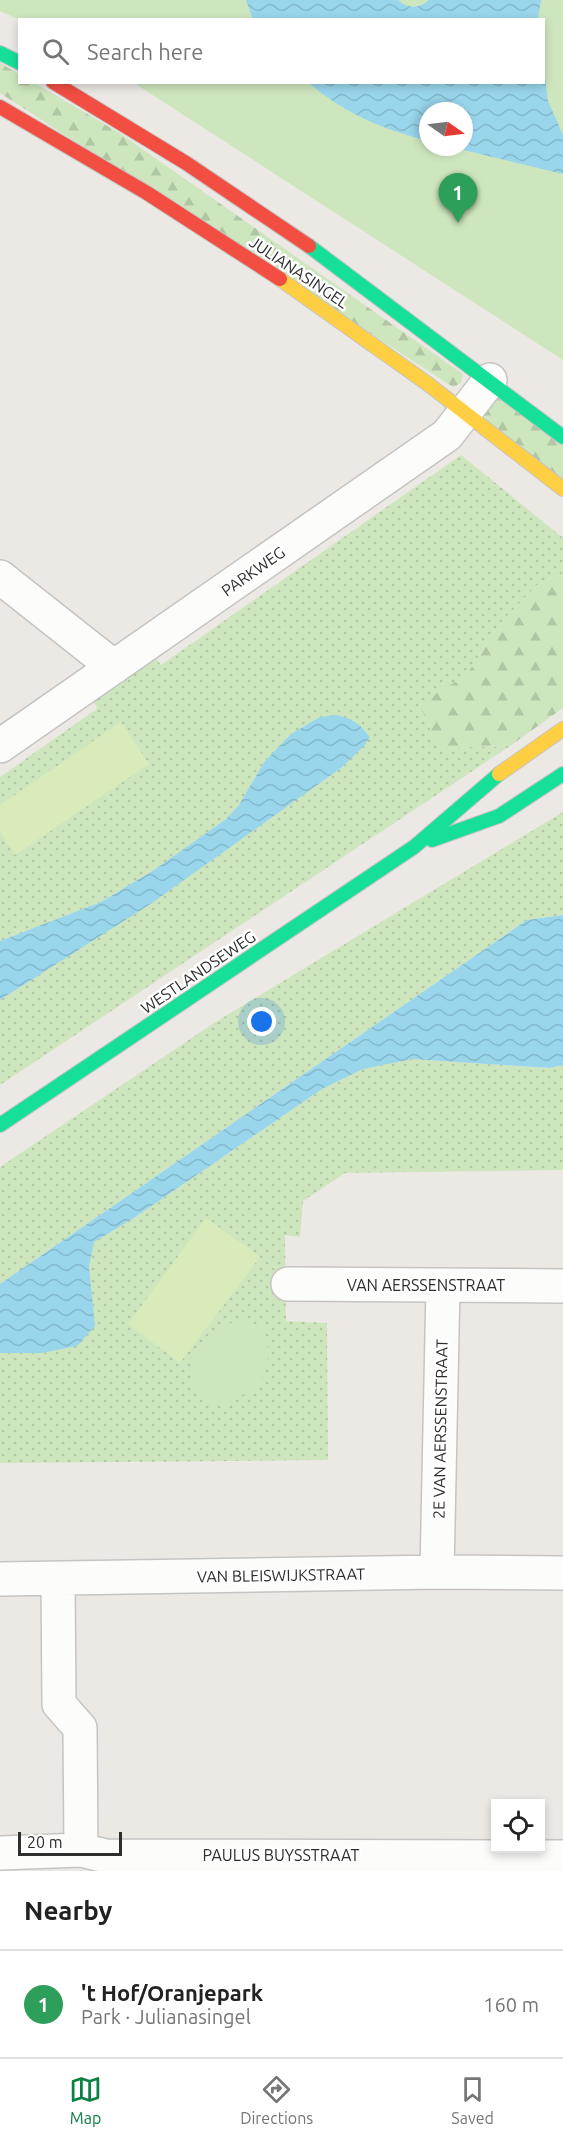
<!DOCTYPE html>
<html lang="en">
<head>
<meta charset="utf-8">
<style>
	:root { --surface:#fff; --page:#f2f2f2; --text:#222; --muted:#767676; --line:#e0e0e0; --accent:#0b8043 }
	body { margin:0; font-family:Ubuntu,sans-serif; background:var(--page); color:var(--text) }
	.controls { position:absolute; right:18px; bottom:18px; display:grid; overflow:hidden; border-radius:0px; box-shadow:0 3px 9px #0003 }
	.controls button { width:54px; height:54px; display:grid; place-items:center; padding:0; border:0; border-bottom:2px solid var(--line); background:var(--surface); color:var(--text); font:30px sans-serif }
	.compass { position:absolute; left:419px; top:102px; width:54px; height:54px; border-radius:50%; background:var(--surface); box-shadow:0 3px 9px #0003; rotate:104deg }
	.scale { position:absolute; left:18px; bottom:15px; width:104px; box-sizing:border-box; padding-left:6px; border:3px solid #2e2e2e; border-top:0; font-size:16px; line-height:21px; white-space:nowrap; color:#2e2e2e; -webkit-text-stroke:4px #fff; paint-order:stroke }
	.you { position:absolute; left:262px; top:1022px; width:21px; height:21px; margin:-15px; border:4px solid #fff; border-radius:50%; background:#1a73e8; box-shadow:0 0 0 9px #1a73e833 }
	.badge { display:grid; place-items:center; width:39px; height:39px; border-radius:50%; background:var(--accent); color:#fff; font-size:20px; font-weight:700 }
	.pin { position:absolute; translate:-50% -50px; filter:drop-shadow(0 2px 3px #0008) }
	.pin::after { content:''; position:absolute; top:32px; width:21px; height:18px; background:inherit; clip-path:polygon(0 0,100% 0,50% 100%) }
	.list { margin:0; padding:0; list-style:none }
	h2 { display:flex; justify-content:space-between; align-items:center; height:78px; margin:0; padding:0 24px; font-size:26px }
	h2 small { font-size:20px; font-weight:400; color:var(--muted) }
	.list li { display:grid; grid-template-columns:39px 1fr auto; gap:18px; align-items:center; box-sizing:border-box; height:108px; padding:0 24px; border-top:2px solid var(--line) }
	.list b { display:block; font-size:22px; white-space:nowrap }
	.list p { margin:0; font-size:20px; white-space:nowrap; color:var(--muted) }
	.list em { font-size:20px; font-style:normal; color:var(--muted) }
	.icon { flex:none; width:33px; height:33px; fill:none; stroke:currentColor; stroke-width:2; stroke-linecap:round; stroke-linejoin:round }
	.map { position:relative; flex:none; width:563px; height:1871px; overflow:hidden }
	.search { position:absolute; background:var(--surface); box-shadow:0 3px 9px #0003; left:18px; right:18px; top:18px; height:66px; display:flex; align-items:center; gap:15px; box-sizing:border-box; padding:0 21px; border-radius:0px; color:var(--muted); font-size:22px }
	.sheet { height:186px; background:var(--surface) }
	nav { display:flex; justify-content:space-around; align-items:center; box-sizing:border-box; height:84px; border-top:2px solid var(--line); background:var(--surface); font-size:16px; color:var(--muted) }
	nav a { display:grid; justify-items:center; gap:3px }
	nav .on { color:var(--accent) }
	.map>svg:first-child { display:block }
</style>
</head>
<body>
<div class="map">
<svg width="563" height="1871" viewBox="0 0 563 1871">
	<defs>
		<pattern id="grass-dots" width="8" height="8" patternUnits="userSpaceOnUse" patternTransform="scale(1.5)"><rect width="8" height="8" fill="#cee6be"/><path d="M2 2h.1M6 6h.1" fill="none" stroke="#b1c6a4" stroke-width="1.8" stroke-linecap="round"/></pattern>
		<pattern id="forest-firs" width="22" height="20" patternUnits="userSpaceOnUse" patternTransform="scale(1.5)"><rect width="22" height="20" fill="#cee6be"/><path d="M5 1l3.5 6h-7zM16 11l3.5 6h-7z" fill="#b1c6a4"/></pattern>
		<pattern id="water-waves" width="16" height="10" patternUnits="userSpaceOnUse" patternTransform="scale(1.5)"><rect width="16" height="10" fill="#99d6ec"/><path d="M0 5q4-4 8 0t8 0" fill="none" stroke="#84b8cb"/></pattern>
	</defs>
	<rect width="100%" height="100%" fill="#ece8e4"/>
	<path fill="url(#grass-dots)" d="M 461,455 L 563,538 L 563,573 L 537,585 L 501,622 L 465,677 L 440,690 L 438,748 L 510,746 L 0,1085 L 0,1000 L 151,903 L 341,768 L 291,734 L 264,762 L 239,805 L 226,819 L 154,870 L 101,902 L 0,941 L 0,777 L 98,708 L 92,700 L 154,656 L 161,665 Z
		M 563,812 L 563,915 L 527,920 L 0,1284 L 0,1167 L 214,1023 Z
		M 412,1059 L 550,1068 L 563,1065 L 563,1170 L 345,1173 L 303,1201 L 300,1237 L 285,1235 L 286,1321 L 327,1323 L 328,1460 L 0,1463 L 0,1353 L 42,1353 L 76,1346 L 94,1326 L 89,1267 L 94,1242 L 134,1218 L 322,1089 L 363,1068 Z"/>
	<path fill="url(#forest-firs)" d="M 0,63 L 19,74 L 20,82 L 35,83 L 121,134 L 463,374 L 461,383 L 453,387 L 0,93 Z
		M 495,396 L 563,445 L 563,483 L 486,424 L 483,400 Z
		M 563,573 L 563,708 L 510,746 L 438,748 L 421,708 L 440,690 L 465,677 L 501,622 L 537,585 Z"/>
	<path fill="#cee6be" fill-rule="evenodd" d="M 0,0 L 563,0 L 563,360 L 134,83 L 544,82 L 544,20 L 20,20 L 0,11 ZM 428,111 L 464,111 L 464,147 L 428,147 Z
		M 242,1319 L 261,1326 C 270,1345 271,1360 261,1379 C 257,1386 251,1389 244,1394 C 199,1427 172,1376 205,1338 C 214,1328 229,1324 242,1319 Z"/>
	<path fill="#d9eabb" d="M 121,722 L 149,764 L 15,855 L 0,832 L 0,805 Z
		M 206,1218 L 260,1257 L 180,1363 L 128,1324 Z"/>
	<path fill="url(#water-waves)" d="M 246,0 L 398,0 C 408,9 419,9 429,0 L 541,0 L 538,19 L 253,20 Z
		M 544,70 L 548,101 L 563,135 L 563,174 L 451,147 L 464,147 L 464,111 L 428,111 L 428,141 C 383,129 345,114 309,83 L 544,82 Z
		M 336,715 C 352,718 360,724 370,737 L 364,746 L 341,768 L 152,903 L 0,1000 L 0,941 L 101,902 L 154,870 L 226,819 L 239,805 L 264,762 L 291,734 L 320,717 Z
		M 563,915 L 563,1065 L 550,1068 L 412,1059 L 363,1069 L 322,1089 L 134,1218 L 94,1242 L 89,1267 L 95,1326 L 77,1346 L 42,1353 L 0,1353 L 0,1284 L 527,920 Z"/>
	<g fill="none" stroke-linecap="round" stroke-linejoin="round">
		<g stroke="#c5c4c5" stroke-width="36">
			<path id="street" d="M 0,577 L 114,667
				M 0,746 L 447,435 L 490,380
				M 288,1284 L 563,1286
				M 437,1572 L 443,1286
				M 0,1579 L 437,1572 L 563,1573
				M 58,1579 L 59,1704 L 80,1728 L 81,1850
				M 0,1853 L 81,1850 L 106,1856 L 563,1857"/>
		</g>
		<g stroke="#c5c4c5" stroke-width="16">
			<path id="fast" d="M 0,53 L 20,63
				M 309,246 L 563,437
				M 432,840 L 499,816 L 563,774
				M 0,1125 L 414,847 L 499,774"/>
		</g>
		<g stroke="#c5c4c5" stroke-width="16">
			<path id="slow" d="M 280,279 L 428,384 L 563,489
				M 499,774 L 563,729"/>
		</g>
		<g stroke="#c5c4c5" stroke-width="16">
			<path id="jam" d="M 53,82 L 186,163 L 309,246
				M 0,107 L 147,193 L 280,279"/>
		</g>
		<use href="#street" stroke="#fcfcfb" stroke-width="33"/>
		<use href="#fast" stroke="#16e098" stroke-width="14"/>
		<use href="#slow" stroke="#ffcf43" stroke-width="14"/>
		<use href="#jam" stroke="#f24e42" stroke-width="14"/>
	</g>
	<g text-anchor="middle" stroke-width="5" stroke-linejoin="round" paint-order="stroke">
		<g font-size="16" fill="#2e2e2e" stroke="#fff">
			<text transform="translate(299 272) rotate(34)" y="6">JULIANASINGEL</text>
			<text transform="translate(253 571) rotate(-35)" y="6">PARKWEG</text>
			<text transform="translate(198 972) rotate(-34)" y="6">WESTLANDSEWEG</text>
			<text x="426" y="1291">VAN AERSSENSTRAAT</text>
			<text transform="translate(440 1429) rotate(-89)" y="6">2E VAN AERSSENSTRAAT</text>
			<text transform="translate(281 1575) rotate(-1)" y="6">VAN BLEISWIJKSTRAAT</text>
			<text x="281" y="1861">PAULUS BUYSSTRAAT</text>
		</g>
	</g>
</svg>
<div class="controls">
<button><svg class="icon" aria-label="locate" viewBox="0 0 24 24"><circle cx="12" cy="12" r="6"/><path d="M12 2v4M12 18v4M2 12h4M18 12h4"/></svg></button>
</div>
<svg class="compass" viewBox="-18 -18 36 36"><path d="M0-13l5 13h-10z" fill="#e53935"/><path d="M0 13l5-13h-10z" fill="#767676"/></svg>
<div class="scale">20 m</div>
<div class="you"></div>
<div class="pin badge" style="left:458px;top:223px;background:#2e9e5b">1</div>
<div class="search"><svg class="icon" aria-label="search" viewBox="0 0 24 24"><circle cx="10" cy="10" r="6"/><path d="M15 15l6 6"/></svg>Search here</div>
</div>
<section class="sheet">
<h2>Nearby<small></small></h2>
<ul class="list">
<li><span class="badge" style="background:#2e9e5b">1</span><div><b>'t Hof/Oranjepark</b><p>Park · Julianasingel</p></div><em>160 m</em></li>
</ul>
</section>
<nav>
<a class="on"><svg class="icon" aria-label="map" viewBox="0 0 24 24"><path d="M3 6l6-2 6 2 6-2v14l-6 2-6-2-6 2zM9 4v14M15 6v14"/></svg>Map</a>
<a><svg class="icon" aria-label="directions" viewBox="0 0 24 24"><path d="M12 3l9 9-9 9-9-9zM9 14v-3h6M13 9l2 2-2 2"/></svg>Directions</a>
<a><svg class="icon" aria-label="saved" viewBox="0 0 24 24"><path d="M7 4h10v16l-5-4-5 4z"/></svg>Saved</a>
</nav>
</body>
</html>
